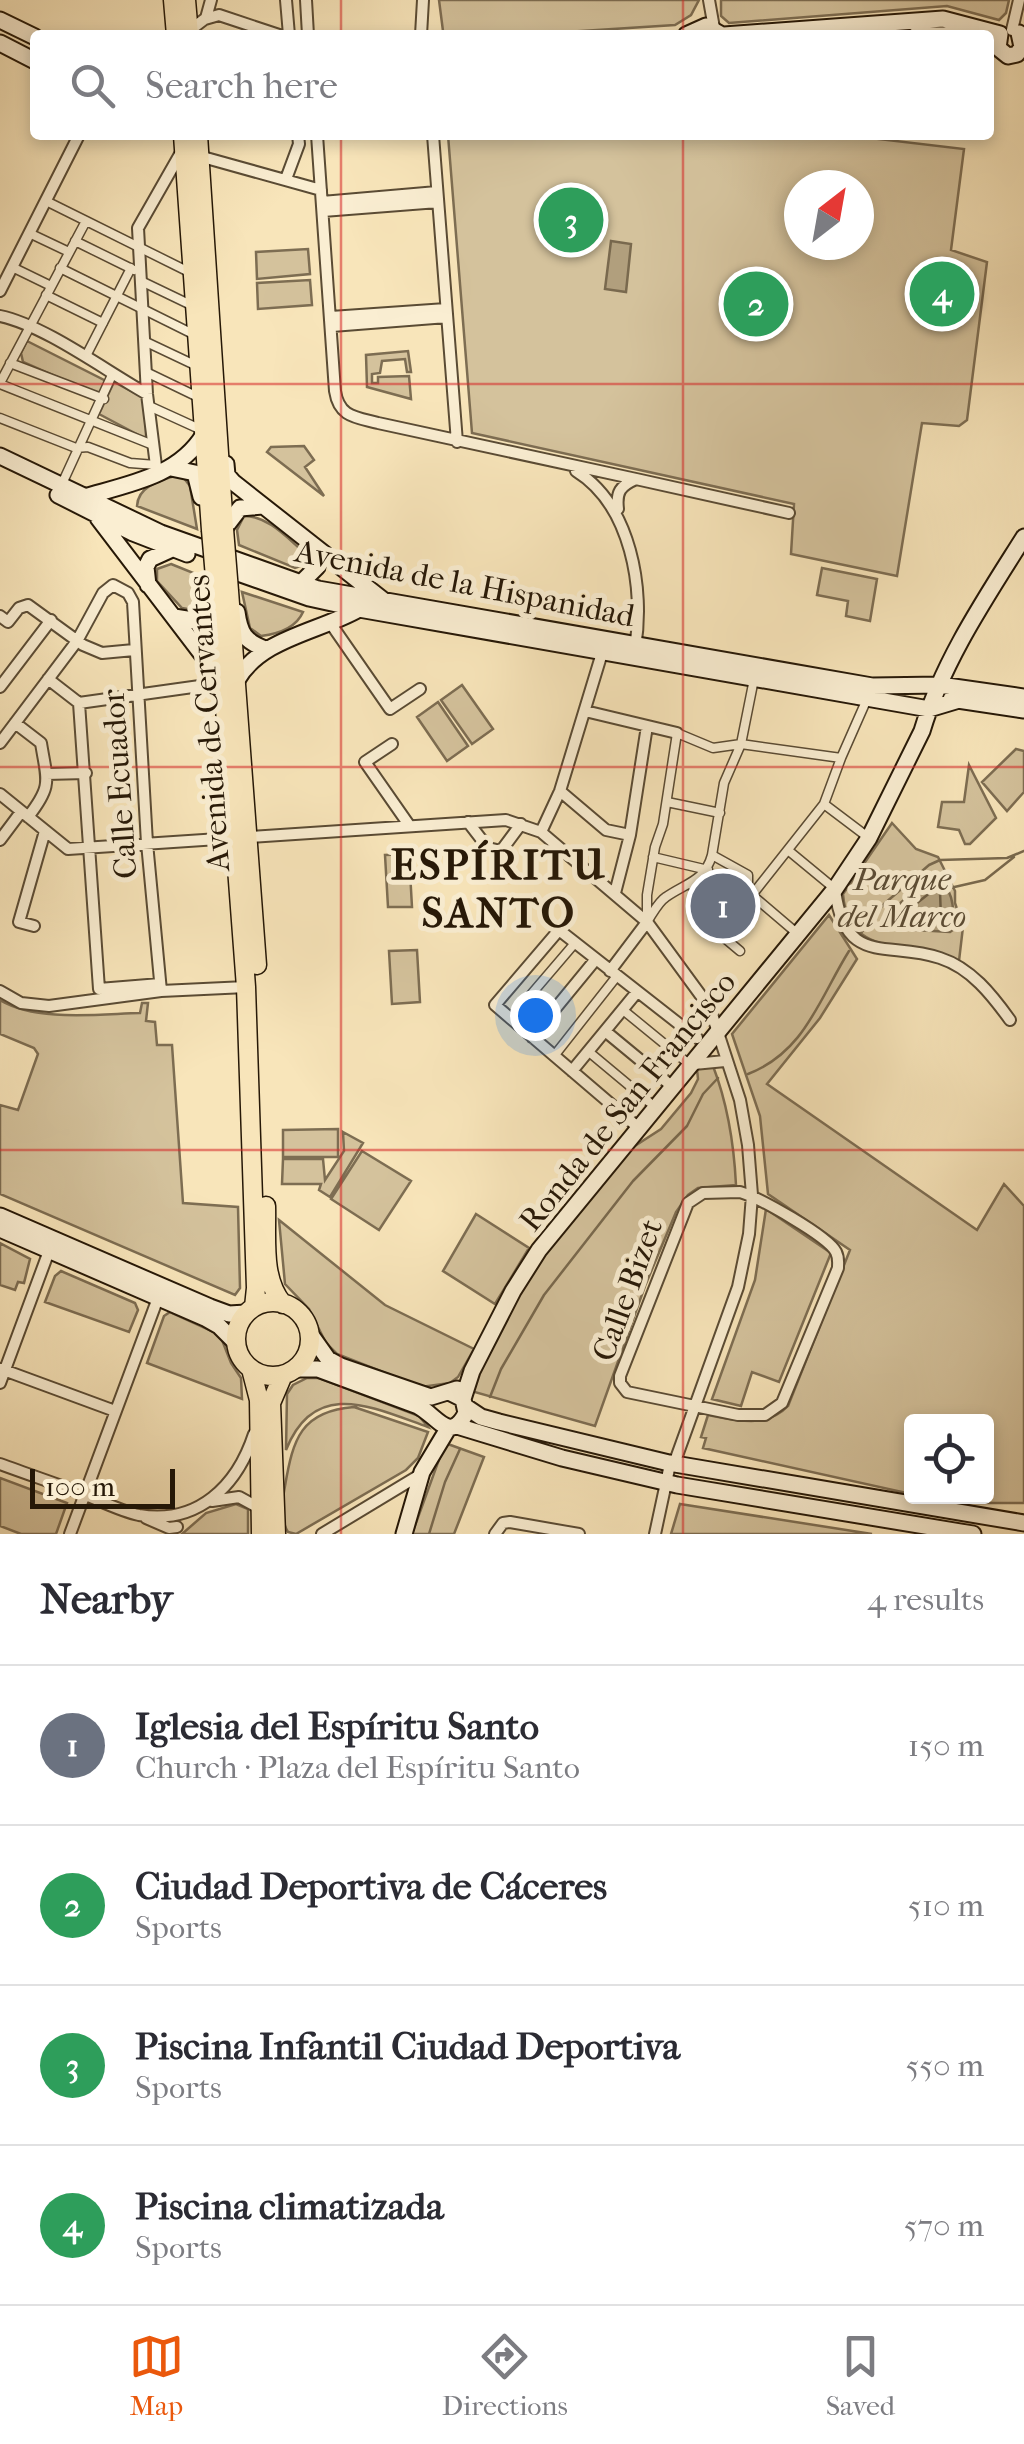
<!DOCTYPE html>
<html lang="en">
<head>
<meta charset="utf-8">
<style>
	:root { --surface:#fff; --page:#f7f7f7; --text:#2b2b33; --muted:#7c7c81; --line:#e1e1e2; --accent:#ea580c }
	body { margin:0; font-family:"IM FELL French Canon",serif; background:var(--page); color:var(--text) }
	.controls { position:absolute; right:30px; bottom:30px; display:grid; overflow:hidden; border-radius:10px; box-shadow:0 5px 15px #0003 }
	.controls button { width:90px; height:90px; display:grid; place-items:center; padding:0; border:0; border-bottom:2px solid var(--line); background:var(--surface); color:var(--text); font:50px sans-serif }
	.compass { position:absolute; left:784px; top:170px; width:90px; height:90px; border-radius:50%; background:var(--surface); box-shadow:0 5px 15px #0003; rotate:31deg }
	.scale { position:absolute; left:30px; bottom:25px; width:145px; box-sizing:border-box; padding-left:10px; border:5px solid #261807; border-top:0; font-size:28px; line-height:35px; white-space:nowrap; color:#261807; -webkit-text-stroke:8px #faeed2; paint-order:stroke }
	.you { position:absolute; left:535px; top:1015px; width:35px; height:35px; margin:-25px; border:8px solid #fff; border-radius:50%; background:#1a73e8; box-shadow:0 0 0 15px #1a73e833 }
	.badge { display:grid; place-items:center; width:65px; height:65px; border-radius:50%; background:var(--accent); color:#fff; font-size:32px; font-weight:700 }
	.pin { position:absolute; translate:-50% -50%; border:5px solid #fff; box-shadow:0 2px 10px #0006 }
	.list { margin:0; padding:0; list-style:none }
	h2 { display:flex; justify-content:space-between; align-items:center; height:130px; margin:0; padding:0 40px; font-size:42px }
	h2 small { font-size:32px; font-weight:400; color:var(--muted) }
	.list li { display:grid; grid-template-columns:65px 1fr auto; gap:30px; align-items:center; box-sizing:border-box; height:160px; padding:0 40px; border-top:2px solid var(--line) }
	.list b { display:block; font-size:38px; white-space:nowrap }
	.list p { margin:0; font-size:32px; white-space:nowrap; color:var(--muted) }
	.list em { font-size:32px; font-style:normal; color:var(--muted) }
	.icon { flex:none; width:55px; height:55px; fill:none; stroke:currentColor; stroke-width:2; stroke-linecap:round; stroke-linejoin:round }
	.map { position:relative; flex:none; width:1024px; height:1534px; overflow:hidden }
	.search { position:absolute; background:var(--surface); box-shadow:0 5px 15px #0003; left:30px; right:30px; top:30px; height:110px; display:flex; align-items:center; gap:25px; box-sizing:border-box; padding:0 35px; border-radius:10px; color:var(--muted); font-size:38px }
	.sheet { height:770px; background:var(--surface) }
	nav { display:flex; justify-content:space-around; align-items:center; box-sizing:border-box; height:140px; border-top:2px solid var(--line); background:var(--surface); font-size:28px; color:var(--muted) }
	nav a { display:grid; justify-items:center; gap:5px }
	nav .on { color:var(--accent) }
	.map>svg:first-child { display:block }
</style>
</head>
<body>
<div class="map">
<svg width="1024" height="1534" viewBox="0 0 1024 1534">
	<rect width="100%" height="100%" fill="#f8e5ba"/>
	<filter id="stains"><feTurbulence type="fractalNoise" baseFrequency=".002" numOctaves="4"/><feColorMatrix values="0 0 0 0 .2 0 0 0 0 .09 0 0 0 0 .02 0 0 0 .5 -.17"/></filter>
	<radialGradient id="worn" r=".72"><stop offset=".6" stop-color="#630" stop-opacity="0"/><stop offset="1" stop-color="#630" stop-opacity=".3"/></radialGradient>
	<path fill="#d4c29c" stroke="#7d6d52" stroke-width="2.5" fill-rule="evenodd" d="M 439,0 L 699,0 L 691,15 L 675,25 L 567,32 L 567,35 L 450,35 L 443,31 Z
		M 721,0 L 1009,0 L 1006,13 L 999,20 L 947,6 L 729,23 L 721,16 Z
		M 448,135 L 845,135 L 964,149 L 951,250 L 987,262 L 967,420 L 959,426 L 922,423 L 897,576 L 791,554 L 794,504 L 472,433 ZM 799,185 L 859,185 L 859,245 L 799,245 Z
		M 308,249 L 310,274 L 257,279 L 256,252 Z
		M 310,280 L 312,305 L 258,309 L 257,283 Z
		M 27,341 L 108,382 L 100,396 L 23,362 L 21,353 Z
		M 408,351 L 411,372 L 407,372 L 405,359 L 382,361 L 380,373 L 372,374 L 372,383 L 378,383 L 378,377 L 409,376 L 411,399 L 367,387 L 366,355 Z
		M 114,382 L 146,399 L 146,439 L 99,414 Z
		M 304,446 L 314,460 L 305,467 L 324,496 L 267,452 L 271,447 Z
		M 174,476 L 183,477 L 190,486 L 197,529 L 137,506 C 138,487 158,481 174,476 Z
		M 244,516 C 269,516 288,539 306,554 L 306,564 L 295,568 L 239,545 L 237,530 Z
		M 171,564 L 201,576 L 202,599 L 193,610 L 182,608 L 157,581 L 157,569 Z
		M 822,568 L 877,579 L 870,621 L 846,616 L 848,601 L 817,595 Z
		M 242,592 L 303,612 C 296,628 277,634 261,636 L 250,628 Z
		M 462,685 L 493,729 L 472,744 L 441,700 Z
		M 438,702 L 468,746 L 447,761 L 417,717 Z
		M 1016,749 L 1024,751 L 1024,792 L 1007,811 L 982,782 Z
		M 969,765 L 996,818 L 970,844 L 965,844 L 959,830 L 938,827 L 942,802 L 964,802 Z
		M 892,823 L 916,849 L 938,857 L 955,891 L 955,903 L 963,927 L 959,961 C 914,940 848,961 843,894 Z
		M 409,854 L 412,907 L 388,907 L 385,855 Z
		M 829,915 L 857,959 L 820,1018 L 767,1084 L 977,1230 L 1004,1184 L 1024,1206 L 1024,1503 L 975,1503 L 929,1497 L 986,1496 L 986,1422 L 912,1422 L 911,1494 L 703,1448 L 706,1438 L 701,1437 L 708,1415 C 736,1420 766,1429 788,1406 L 850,1250 L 768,1194 L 760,1116 L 732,1034 Z
		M 417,950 L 420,1002 L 392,1004 L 389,951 Z
		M 0,1000 C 36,1022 99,1014 140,1013 L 142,1003 L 148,1003 L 146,1021 L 155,1022 L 157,1045 L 172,1045 L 183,1203 L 238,1207 L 240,1288 L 235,1295 L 0,1194 L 0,1105 L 18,1110 L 38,1054 L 34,1048 L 0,1034 Z
		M 713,1066 C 728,1105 734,1144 736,1185 L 698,1188 L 688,1195 L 676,1212 L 645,1286 L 595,1426 L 471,1391 L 486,1353 L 527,1277 L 624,1153 L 661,1129 L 691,1093 L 698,1079 L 697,1069 Z
		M 338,1129 L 338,1157 L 283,1157 L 283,1130 Z
		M 343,1132 L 363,1143 L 330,1197 L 319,1190 L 321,1184 L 282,1184 L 283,1159 L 323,1159 L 325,1180 L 344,1151 Z
		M 362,1151 L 411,1181 L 379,1230 L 331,1199 Z
		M 766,1209 L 831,1253 L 779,1382 L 752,1372 L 741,1406 L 712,1399 L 755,1280 Z
		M 476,1214 L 529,1248 L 495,1304 L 443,1271 Z
		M 279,1220 L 385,1305 L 474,1349 L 458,1377 L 450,1383 L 421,1387 L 337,1354 L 326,1343 L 309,1309 L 285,1284 Z
		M 0,1243 L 30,1259 L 24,1283 L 18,1282 L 15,1290 L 0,1285 Z
		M 61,1271 L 135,1303 L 138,1310 L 129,1332 L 45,1302 L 55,1276 Z
		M 170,1312 L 214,1332 L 222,1340 L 231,1363 L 241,1378 L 242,1399 L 147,1363 L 164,1316 Z
		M 307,1378 L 319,1378 L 419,1416 L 428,1427 C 374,1408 315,1377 286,1450 L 287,1394 L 293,1385 Z
		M 354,1407 L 428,1432 L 418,1458 L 406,1470 L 296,1534 L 288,1532 C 280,1520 282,1499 285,1486 C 293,1439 301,1411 354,1407 Z
		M 445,1443 L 484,1457 L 454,1534 L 412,1534 Z
		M 0,1478 L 67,1503 L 56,1534 L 21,1534 L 0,1526 Z
		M 236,1504 L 248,1509 L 248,1534 L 182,1534 L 206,1513 Z
		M 680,1504 L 872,1534 L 671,1534 Z"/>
	<path fill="#b19f7d" stroke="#79694e" stroke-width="2.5" d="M 611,241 L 631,244 L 626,292 L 605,289 Z
		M 933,874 C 953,885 954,907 954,929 L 950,932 L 898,929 L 887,915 Z"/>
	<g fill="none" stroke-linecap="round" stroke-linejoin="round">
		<path stroke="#6c5c42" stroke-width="2.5" d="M 936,888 L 940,892 L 941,918 L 908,918 L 907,911 Z"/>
		<path stroke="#79694e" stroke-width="2.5" d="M 950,888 L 985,880 L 1014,857
			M 861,933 L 884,904 L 929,865 L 940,860 L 1007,858 L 1024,851
			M 748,1074 C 805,1052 819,999 849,951
			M 490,1397 L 501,1369 L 544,1295 L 633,1181 L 687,1126 L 703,1094 L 718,1078
			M 429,1534 L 445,1482 L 460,1449"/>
		<g stroke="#5a4b34" stroke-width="11">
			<path id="pedestrian" d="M 46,201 L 189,272
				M 29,233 L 69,252
				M 75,241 L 134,270
				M 12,267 L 51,286
				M 60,268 L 195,335
				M 141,281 L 191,305
				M 46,295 L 103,323
				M 144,341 L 199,367
				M 86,356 L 131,268
				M 10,363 L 104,399
				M 146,372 L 200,398
				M 0,383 L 86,221
				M 0,384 L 153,445
				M 149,406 L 204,431
				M 0,418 L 76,448 L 88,447 L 130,463 L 156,465
				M 61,486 L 112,375
				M 667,802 L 720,813
				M 824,804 L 869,838
				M 789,851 L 835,889
				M 712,855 L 724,783 L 741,744 L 841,758 L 867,699
				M 653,857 L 708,870
				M 692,883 L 703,920 L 740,951
				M 752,895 L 799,935
				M 647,922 C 653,913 658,902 666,897 C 686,883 705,881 712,855 L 748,875 L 748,893 L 752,895 L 824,804 L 841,758
				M 647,922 L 647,895 L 655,847 L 663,824 L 677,733 L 713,748 L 741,744 L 754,679
				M 623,1010 L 689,1064
				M 510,1019 L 575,943
				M 589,1052 L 649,1102
				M 554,1056 L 617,976"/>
		</g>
		<g stroke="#5a4b34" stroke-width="14">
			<path id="minor" d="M 286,0 L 289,35
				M 306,0 L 308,35
				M 709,0 L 714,28
				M 205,19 L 219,15 L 279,35
				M 1012,30 L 1019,0
				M 189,31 L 206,18 L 211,0
				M 421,35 L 423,0
				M 317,135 L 335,391 C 339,417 355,417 378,423 L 636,479
				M 433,135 L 457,442
				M 199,156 L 321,190
				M 286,179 L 299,144 L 298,135
				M 322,202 L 437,192
				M 323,211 L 438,202
				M 0,291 L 79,135
				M 0,316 C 44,325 106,371 147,394
				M 331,317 L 446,309
				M 332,326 L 447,317
				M 576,471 C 631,505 645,589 635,648
				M 157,474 L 147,394 L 138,228 L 183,149
				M 618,509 C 616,492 620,486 636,479 L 789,513
				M 0,616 L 8,622 L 19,608 L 28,605 L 83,645 L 102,653 L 134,650
				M 331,624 L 390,709 L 420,689
				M 48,679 L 79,703 L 214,684
				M 0,687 L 51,620
				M 79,703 L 99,989 L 160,984
				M 585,711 L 677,733
				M 15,723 L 41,743 C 47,781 53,785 28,817
				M 0,743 L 77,641 L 103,593 L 113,585 L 128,593 L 133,602 L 147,843 L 161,991
				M 392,744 L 365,762 L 409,825
				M 46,774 L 86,773
				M 560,791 L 606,830 L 630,835
				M 0,794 L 68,849 L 506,820 L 541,832 L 647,922 L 710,1008 L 740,1100 L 748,1145 L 752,1195 L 749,1234 L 738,1287 L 674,1464 L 669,1469 L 655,1534
				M 468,822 L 488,848 L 501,851 L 521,824
				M 541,832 L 560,791 L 602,653
				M 0,840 L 21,812
				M 835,890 C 845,968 888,940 940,958 C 971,968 992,995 1010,1020
				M 615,893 L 630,835 L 647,726
				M 34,926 L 19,922 L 45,831
				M 610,971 L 647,922
				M 0,991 L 21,1003 L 49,1006 L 161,991 L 246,987
				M 605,1031 L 674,1088
				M 532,1037 L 596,959
				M 694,1064 L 725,1061
				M 572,1071 L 637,992
				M 640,1129 L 495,1005 L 559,930 L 697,1038
				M 740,1192 C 758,1197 828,1236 836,1252 C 839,1258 838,1261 838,1268 L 782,1403 L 765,1415 L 738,1415 L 627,1392 L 620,1383 L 620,1376 L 688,1203 L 703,1193 Z
				M 1,1369 L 115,1411
				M 0,1383 L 49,1251
				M 0,1464 C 27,1474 54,1483 81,1493 C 99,1500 120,1511 139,1515 C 198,1525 237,1486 254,1434
				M 212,1501 L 239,1497 L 261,1509
				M 146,1518 L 169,1528 L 177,1527
				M 70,1534 L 158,1298
				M 322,1534 L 418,1476
				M 495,1534 L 503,1523 L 510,1522 L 579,1534"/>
		</g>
		<g stroke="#261807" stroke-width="19">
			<path id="secondary" d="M 0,20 L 35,37
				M 1000,34 L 998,48 L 1008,56 L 1017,54 L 1022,47 L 1019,33
				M 686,35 L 706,26 L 722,35
				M 724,35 L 943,19 L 1000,34
				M 916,35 L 950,35
				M 0,43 L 35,61
				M 0,456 L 161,533 L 318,589 L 872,686 L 940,685 L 1024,697
				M 226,464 L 227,475 L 233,482 L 383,600
				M 171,468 L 195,473 L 201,497
				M 58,495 L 133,533 L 187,554
				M 84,497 C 129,484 179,476 204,434
				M 98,518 L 223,682
				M 224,529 L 240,508 L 263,506
				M 218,566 L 309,598 L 359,609 L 929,709 L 959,700
				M 300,584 L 317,567 L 311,545
				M 148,585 L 146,567 L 150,559 L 172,549
				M 237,612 C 240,634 245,641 265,649
				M 174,617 L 199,621 L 208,611 L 215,592
				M 237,680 C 261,638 319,632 359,609
				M 951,699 L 1024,710
				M 0,1216 L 210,1307 L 229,1314 L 246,1313
				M 0,1229 L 205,1318 L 219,1326 L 236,1343
				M 311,1335 L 328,1359 L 341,1366 L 431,1397 L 457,1389
				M 294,1369 L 318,1369 L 418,1406 C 437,1416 450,1444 466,1413 L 463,1399 L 451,1393
				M 463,1399 L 472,1371 L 513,1291 L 539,1250 L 835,889 L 869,838 L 922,731 C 943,661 985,599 1024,537
				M 466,1407 L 481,1417 L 499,1422 L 669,1463 L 1024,1523
				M 457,1426 L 562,1458 L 677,1485 L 973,1534
				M 404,1534 L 422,1472 L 449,1427"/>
		</g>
		<g stroke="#261807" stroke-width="21">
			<path id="primary" d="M 173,0 L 176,35
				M 186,0 L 189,35
				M 183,135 L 211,530
				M 198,135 L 224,529
				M 216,589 L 246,987 L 256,1288 L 254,1307
				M 229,591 L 257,965
				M 266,1206 C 267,1237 261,1279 283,1304
				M236 1339a37 37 0 1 1 74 0a37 37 0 1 1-74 0Z
				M 251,1369 L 259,1400 L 261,1534
				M 276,1534 L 271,1403 L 283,1375"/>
		</g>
		<use href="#pedestrian" stroke="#faeed2" stroke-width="8"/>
		<use href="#minor" stroke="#faeed2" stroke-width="10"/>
		<use href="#secondary" stroke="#faeed2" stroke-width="15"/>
		<use href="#primary" stroke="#f8e5ba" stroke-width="18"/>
		<g stroke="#261807" stroke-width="21" stroke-linecap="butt">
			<path id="primary-bridge" d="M 224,529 L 229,591
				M 211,530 L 216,589"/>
		</g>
		<use href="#primary-bridge" stroke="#f8e5ba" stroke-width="18"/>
	</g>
	<path fill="none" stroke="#d62828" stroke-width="2.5" stroke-opacity="0.55" d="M 341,0 L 341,35M 683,0 L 683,35M 341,135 L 341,1534M 683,135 L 683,1534M 0,384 L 1024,384M 0,767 L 1024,767M 0,1150 L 1024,1150"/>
	<g text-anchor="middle" stroke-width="10" stroke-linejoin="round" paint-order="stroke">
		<g font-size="32" fill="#261807" stroke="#faeed2">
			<text transform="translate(465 583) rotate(11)" y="11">Avenida de la Hispanidad</text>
			<text transform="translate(208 723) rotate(-94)" y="11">Avenida de Cervantes</text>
			<text transform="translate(119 784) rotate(-94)" y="11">Calle Ecuador</text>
			<text transform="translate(627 1101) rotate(-51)" y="11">Ronda de San Francisco</text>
			<text transform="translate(627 1290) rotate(-70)" y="11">Calle Bizet</text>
		</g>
		<g font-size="32" font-style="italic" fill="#5a4b34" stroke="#faeed2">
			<text x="902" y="890">Parque<tspan x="902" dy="37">del Marco</tspan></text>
		</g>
		<g font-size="42" font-weight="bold" letter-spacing="2.5" fill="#261807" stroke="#faeed2">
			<text x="499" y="879">ESPÍRITU<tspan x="499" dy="48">SANTO</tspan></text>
		</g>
	</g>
	<rect width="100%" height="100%" filter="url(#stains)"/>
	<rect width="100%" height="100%" fill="url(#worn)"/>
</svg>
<div class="controls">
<button><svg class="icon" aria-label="locate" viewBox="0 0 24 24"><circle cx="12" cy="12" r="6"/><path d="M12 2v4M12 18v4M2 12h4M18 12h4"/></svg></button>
</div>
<svg class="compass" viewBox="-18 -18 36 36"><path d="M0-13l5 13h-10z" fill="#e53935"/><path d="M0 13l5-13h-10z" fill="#7c7c81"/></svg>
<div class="scale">100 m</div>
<div class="you"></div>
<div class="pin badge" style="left:723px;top:906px;background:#6b7280">1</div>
<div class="pin badge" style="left:756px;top:304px;background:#2e9e5b">2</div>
<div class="pin badge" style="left:571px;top:220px;background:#2e9e5b">3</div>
<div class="pin badge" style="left:942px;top:294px;background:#2e9e5b">4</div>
<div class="search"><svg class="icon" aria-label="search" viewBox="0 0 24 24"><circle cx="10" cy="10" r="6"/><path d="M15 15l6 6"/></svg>Search here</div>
</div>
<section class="sheet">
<h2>Nearby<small>4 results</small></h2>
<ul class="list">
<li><span class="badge" style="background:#6b7280">1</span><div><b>Iglesia del Espíritu Santo</b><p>Church · Plaza del Espíritu Santo</p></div><em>150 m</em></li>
<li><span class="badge" style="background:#2e9e5b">2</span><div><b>Ciudad Deportiva de Cáceres</b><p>Sports</p></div><em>510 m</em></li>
<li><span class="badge" style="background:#2e9e5b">3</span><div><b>Piscina Infantil Ciudad Deportiva</b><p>Sports</p></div><em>550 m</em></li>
<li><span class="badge" style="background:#2e9e5b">4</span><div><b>Piscina climatizada</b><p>Sports</p></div><em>570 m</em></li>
</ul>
</section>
<nav>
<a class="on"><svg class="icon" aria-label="map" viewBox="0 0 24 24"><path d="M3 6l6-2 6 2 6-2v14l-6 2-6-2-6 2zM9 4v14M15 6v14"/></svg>Map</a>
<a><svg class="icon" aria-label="directions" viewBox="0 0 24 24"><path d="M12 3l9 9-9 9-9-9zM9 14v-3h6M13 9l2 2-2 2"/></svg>Directions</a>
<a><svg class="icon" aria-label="saved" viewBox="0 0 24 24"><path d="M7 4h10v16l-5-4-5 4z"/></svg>Saved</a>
</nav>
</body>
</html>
